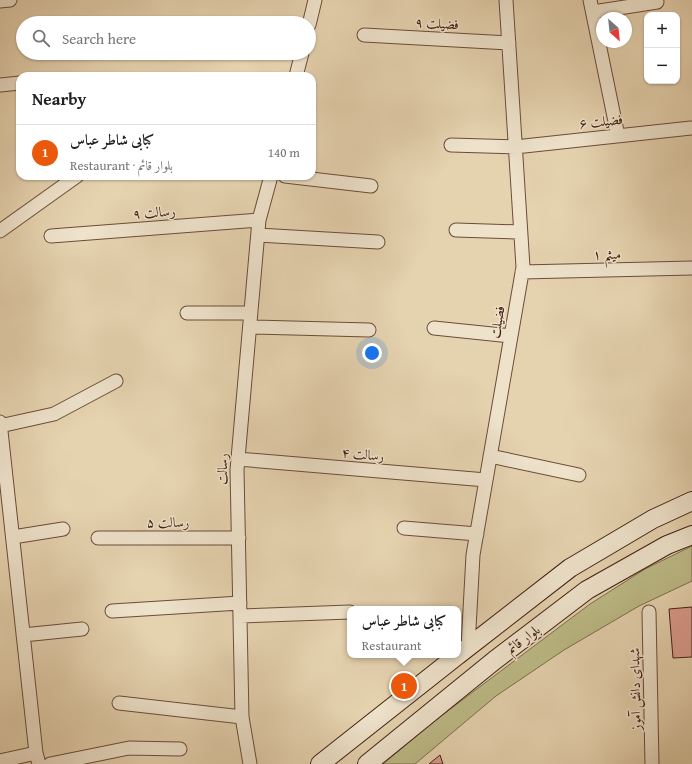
<!DOCTYPE html>
<html lang="en">
<head>
<meta charset="utf-8">
<style>
	:root { --surface:#fff; --page:#f6f6f6; --text:#222; --muted:#767676; --line:#e0e0e0; --accent:#ea580c }
	body { margin:0; font-family:"Gentium Book Plus",Amiri,serif; background:var(--page); color:var(--text) }
	.controls { position:absolute; right:12px; top:12px; display:grid; overflow:hidden; border-radius:8px; box-shadow:0 1px 3px #0004 }
	.controls button { width:36px; height:36px; display:grid; place-items:center; padding:0; border:0; border-bottom:1px solid var(--line); background:var(--surface); color:var(--text); font:20px sans-serif }
	.compass { position:absolute; left:596px; top:12px; width:36px; height:36px; border-radius:50%; background:var(--surface); box-shadow:0 1px 3px #0004; rotate:153deg }
	.you { position:absolute; left:372px; top:353px; width:14px; height:14px; margin:-10px; border:3px solid #fff; border-radius:50%; background:#1a73e8; box-shadow:0 0 0 6px #1a73e833 }
	.badge { display:grid; place-items:center; width:26px; height:26px; border-radius:50%; background:var(--accent); color:#fff; font-size:13px; font-weight:700 }
	.pin { position:absolute; translate:-50% -50%; border:2px solid #fff; box-shadow:0 1px 4px #0006 }
	.popup { position:absolute; left:347px; top:606px; width:114px; height:52px; box-sizing:border-box; display:grid; place-content:center; border-radius:8px; background:var(--surface); filter:drop-shadow(0 1px 3px #0005); font-size:13px; white-space:nowrap; color:var(--muted) }
	.popup b { font-size:15px; color:var(--text) }
	.popup::after { content:''; position:absolute; left:50%; top:100%; margin-left:-8px; border:8px solid transparent; border-top-color:var(--surface) }
	.list { margin:0; padding:0; list-style:none }
	h2 { display:flex; justify-content:space-between; align-items:center; height:52px; margin:0; padding:0 16px; font-size:17px }
	h2 small { font-size:13px; font-weight:400; color:var(--muted) }
	.list li { display:grid; grid-template-columns:26px 1fr auto; gap:12px; align-items:center; box-sizing:border-box; height:56px; padding:0 16px; border-top:1px solid var(--line) }
	.list b { display:block; font-size:15px; white-space:nowrap }
	.list p { margin:0; font-size:13px; white-space:nowrap; color:var(--muted) }
	.list em { font-size:13px; font-style:normal; color:var(--muted) }
	.icon { flex:none; width:22px; height:22px; fill:none; stroke:currentColor; stroke-width:2; stroke-linecap:round; stroke-linejoin:round }
	.map { position:relative; flex:none; width:692px; height:764px; overflow:hidden }
	.search { position:absolute; background:var(--surface); box-shadow:0 1px 3px #0004; left:16px; top:16px; width:300px; height:44px; display:flex; align-items:center; gap:10px; box-sizing:border-box; padding:0 14px; border-radius:22px; color:var(--muted); font-size:15px }
	.panel { position:absolute; background:var(--surface); box-shadow:0 1px 3px #0004; left:16px; top:72px; width:300px; height:108px; border-radius:12px }
	.map>svg:first-child { display:block }
</style>
</head>
<body>
<div class="map">
<svg width="692" height="764" viewBox="0 0 692 764">
	<rect width="100%" height="100%" fill="#e5d2af"/>
	<filter id="stains"><feTurbulence type="fractalNoise" baseFrequency=".005" numOctaves="4"/><feColorMatrix values="0 0 0 0 .2 0 0 0 0 .09 0 0 0 0 .02 0 0 0 .5 -.17"/></filter>
	<radialGradient id="worn" r=".72"><stop offset=".6" stop-color="#630" stop-opacity="0"/><stop offset="1" stop-color="#630" stop-opacity=".3"/></radialGradient>
	<path fill="#bcba86" stroke="#806d4c" d="M 692,546 L 692,581 L 639,606 L 564,650 L 496,696 L 415,764 L 383,764 L 433,722 L 590,604 L 645,569 Z"/>
	<path fill="#dc9d8e" stroke="#432013" d="M 692,607 L 692,657 L 673,658 L 669,609 Z
		M 440,755 L 443,764 L 429,764 Z"/>
	<g fill="none" stroke-linecap="round" stroke-linejoin="round">
		<g stroke="#6c4c3a" stroke-width="15">
			<path id="street" d="M 590,0 L 618,136
				M 0,1 L 10,0
				M 593,12 L 657,2
				M 309,25 L 315,0
				M 364,35 L 509,43
				M 296,76 L 302,53
				M 0,85 L 20,83
				M 451,145 L 515,147 L 691,128
				M 285,176 L 371,186
				M 456,230 L 520,232
				M 0,231 L 77,176
				M 258,235 L 378,242
				M 51,236 L 259,220
				M 522,272 L 692,268
				M 187,313 L 251,313
				M 250,327 L 369,330
				M 434,328 L 511,336
				M 0,422 L 36,753 L 39,764
				M 0,426 L 54,414 L 116,381
				M 490,456 L 579,475
				M 238,459 L 486,480
				M 404,528 L 477,534
				M 13,537 L 63,529
				M 98,538 L 239,538
				M 112,611 L 240,603
				M 649,612 L 652,764
				M 240,616 L 350,612
				M 23,635 L 82,629
				M 468,647 L 473,555 L 523,267 L 506,0
				M 119,703 L 242,717
				M 0,761 L 36,753
				M 50,764 L 129,748 L 180,749
				M 250,764 L 242,717 L 237,470 L 259,220 L 271,176"/>
		</g>
		<g stroke="#432013" stroke-width="20">
			<path id="secondary" d="M 458,655 L 570,568 L 653,519 L 692,501
				M 320,764 L 458,655
				M 367,764 L 495,660 L 587,590 L 667,545 L 692,535"/>
		</g>
		<use href="#street" stroke="#eee2cb" stroke-width="13"/>
		<use href="#secondary" stroke="#eee2cb" stroke-width="18"/>
	</g>
	<g text-anchor="middle" stroke-width="3" stroke-linejoin="round" paint-order="stroke">
		<g font-size="14" fill="#432013" stroke="#eee2cb">
			<text transform="translate(437 23) rotate(3)" y="5">فضیلت ۹</text>
			<text transform="translate(601 121) rotate(-6)" y="5">فضیلت ۶</text>
			<text transform="translate(154 212) rotate(-4)" y="5">رسالت ۹</text>
			<text transform="translate(607 254) rotate(-1)" y="5">میثم ۱</text>
			<text transform="translate(497 322) rotate(-80)" y="5">فضیلت</text>
			<text transform="translate(363 454) rotate(5)" y="5">رسالت ۴</text>
			<text transform="translate(222 469) rotate(-88)" y="5">رسالت</text>
			<text x="168" y="527">رسالت ۵</text>
			<text transform="translate(523 639) rotate(-37)" y="5">بلوار قائم</text>
			<text transform="translate(635 689) rotate(-91)" y="5">شهدای دانش آموز</text>
		</g>
	</g>
	<rect width="100%" height="100%" filter="url(#stains)"/>
	<rect width="100%" height="100%" fill="url(#worn)"/>
</svg>
<div class="controls">
<button>+</button>
<button>−</button>
</div>
<svg class="compass" viewBox="-18 -18 36 36"><path d="M0-13l5 13h-10z" fill="#e53935"/><path d="M0 13l5-13h-10z" fill="#767676"/></svg>
<div class="you"></div>
<div class="pin badge" style="left:404px;top:686px">1</div>
<div class="popup"><b>کبابی شاطر عباس</b>Restaurant</div>
<div class="search"><svg class="icon" aria-label="search" viewBox="0 0 24 24"><circle cx="10" cy="10" r="6"/><path d="M15 15l6 6"/></svg>Search here</div>
<section class="panel">
<h2>Nearby<small></small></h2>
<ul class="list">
<li><span class="badge">1</span><div><b>کبابی شاطر عباس</b><p>Restaurant · بلوار قائم</p></div><em>140 m</em></li>
</ul>
</section>
</div>
</body>
</html>
